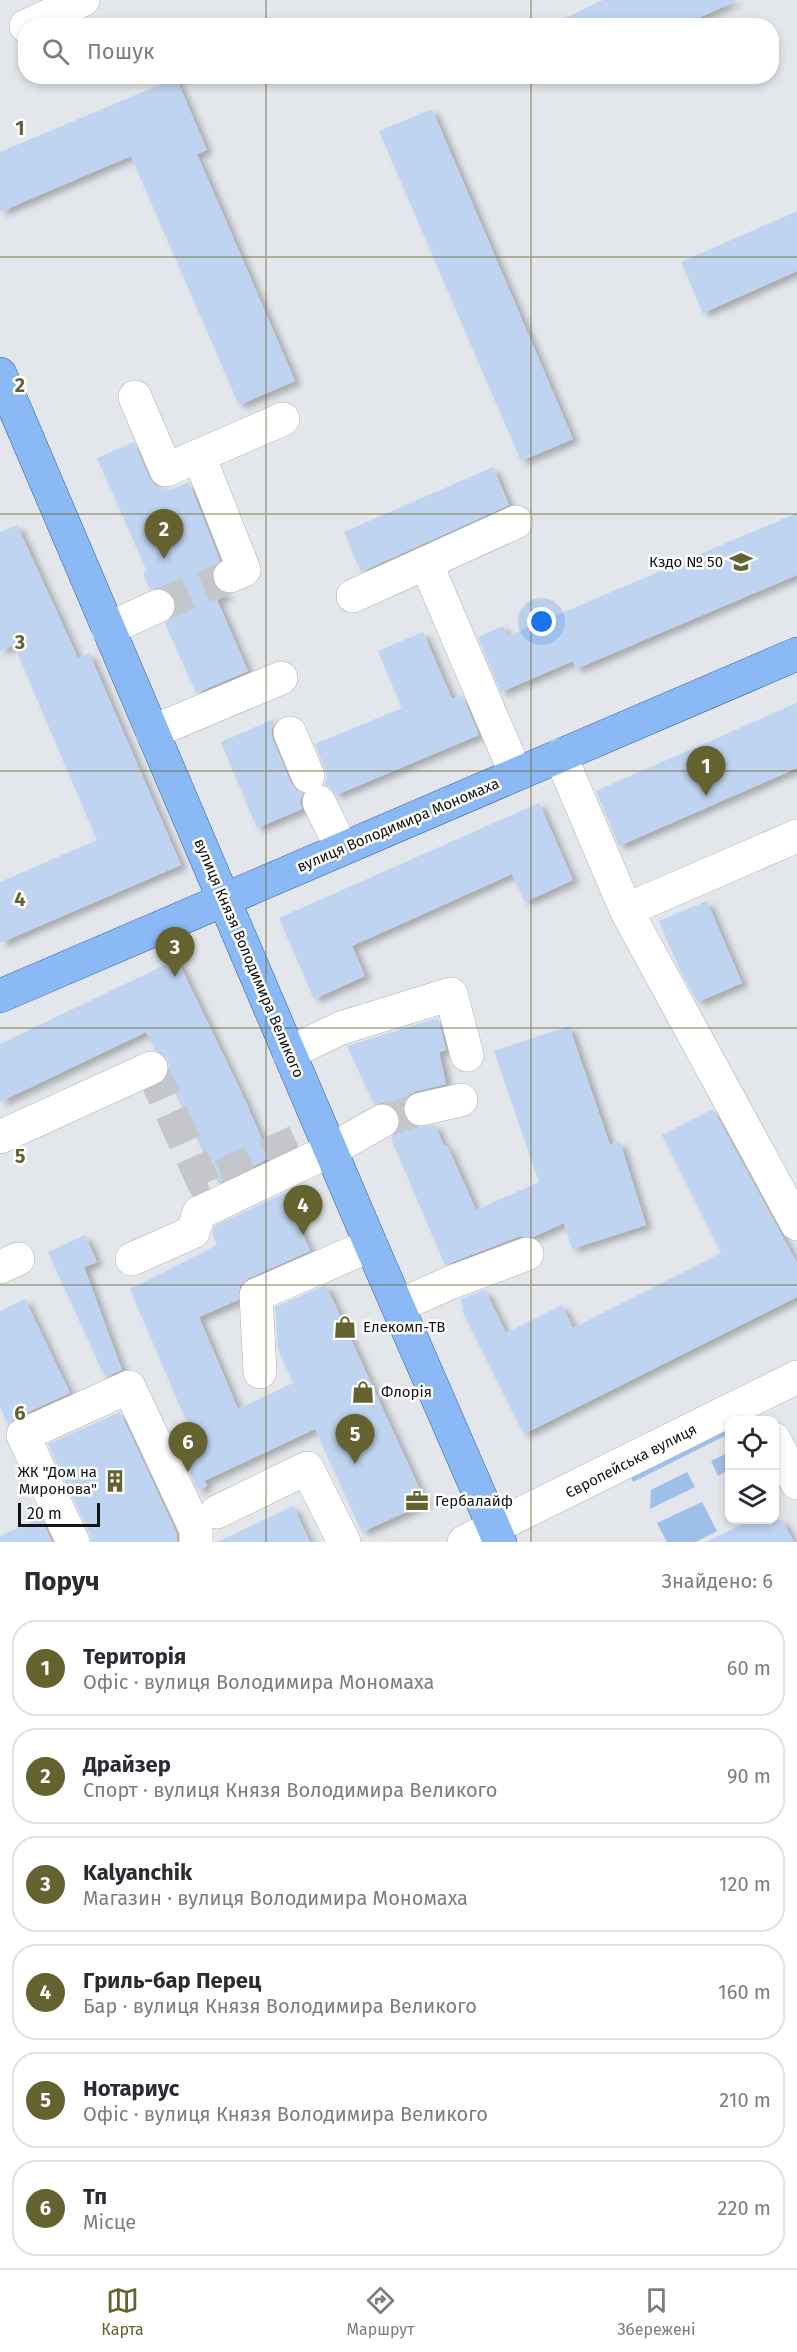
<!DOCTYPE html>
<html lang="uk">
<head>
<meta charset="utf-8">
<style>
	:root { --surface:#fff; --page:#f7f7f7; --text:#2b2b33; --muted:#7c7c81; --line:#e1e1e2; --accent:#64622f }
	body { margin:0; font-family:"Fira Sans",sans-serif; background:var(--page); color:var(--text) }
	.controls { position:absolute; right:18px; bottom:18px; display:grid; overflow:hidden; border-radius:12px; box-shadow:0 3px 9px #0003 }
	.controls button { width:54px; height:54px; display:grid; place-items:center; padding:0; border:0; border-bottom:2px solid var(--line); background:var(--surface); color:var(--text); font:30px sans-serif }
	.scale { position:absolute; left:18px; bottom:15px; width:82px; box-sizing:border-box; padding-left:6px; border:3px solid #131416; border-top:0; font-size:16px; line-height:21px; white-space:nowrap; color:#131416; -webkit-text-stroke:4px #fff; paint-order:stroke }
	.you { position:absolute; left:542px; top:622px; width:21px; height:21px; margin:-15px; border:4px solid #fff; border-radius:50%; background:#1a73e8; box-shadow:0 0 0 9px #1a73e833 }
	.badge { display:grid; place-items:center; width:39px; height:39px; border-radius:50%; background:var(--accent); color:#fff; font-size:20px; font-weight:700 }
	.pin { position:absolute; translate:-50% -50px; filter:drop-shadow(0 2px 3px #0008) }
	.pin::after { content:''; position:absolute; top:32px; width:21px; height:18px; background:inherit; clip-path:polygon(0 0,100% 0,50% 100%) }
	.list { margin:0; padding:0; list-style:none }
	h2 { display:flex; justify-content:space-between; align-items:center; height:78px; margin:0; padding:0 24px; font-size:26px }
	h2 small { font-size:20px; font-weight:400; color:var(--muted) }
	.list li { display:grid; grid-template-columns:39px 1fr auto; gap:18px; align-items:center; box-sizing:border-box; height:96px; margin:0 12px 12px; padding:0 12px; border:2px solid var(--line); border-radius:24px }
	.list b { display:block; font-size:22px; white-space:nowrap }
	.list p { margin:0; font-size:20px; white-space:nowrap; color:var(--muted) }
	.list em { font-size:20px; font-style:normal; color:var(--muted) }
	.icon { flex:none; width:33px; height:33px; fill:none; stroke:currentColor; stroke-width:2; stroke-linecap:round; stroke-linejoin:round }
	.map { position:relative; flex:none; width:797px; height:1542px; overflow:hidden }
	.search { position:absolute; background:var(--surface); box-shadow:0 3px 9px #0003; left:18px; right:18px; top:18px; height:66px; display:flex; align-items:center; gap:15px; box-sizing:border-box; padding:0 21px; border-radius:24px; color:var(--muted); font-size:22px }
	.sheet { height:726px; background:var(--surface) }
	nav { display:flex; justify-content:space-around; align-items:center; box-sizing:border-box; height:84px; border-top:2px solid var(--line); background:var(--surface); font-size:16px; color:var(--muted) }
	nav a { display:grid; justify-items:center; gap:3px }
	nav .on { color:var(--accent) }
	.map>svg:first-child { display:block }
</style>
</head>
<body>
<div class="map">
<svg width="797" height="1542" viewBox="0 0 797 1542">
	<defs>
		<filter id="shadow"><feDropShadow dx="6" dy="4" stdDeviation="3" flood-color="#0004"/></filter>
	</defs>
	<rect width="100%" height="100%" fill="#e3e6eb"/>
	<path fill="#9fbfeb" d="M 729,1427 L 729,1434 L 633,1482 L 631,1477 Z
		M 729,1452 L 729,1470 L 718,1476 L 711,1461 Z
		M 687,1472 L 695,1487 L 650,1509 L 651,1490 Z
		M 702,1502 L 717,1531 L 696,1542 L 667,1542 L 657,1523 Z"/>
	<path fill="#bfd4f0" filter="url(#shadow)" d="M 603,0 L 737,0 L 682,26 L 548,26 Z
		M 176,78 L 207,150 L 197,154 L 295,381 L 239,405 L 131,156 L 0,212 L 0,152 Z
		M 432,109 L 573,439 L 521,461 L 379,131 Z
		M 797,211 L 797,271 L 703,313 L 681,262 Z
		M 134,442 L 149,477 L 155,485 L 165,489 L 166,492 L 189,482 L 220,561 L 215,565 L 212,573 L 213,583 L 219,591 L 229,594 L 217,600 L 248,671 L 196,693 L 165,623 L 174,616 L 177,608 L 175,599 L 168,590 L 159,587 L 150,589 L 143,573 L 147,571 L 97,458 Z
		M 493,467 L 509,505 L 361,572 L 344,532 Z
		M 797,513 L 797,575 L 576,669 L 573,661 L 501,692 L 478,637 L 503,626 L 508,636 Z
		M 17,525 L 78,658 L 89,653 L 181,865 L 0,943 L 0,882 L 97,840 L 14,645 L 0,651 L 0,532 Z
		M 423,632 L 452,699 L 462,695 L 479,735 L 336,795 L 330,787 L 324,785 L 327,778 L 325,769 L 315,744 L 402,708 L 378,651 Z
		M 797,703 L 797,768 L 619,846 L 596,791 Z
		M 274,719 L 271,731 L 273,740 L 291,783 L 296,790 L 303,793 L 300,801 L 302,809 L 257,828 L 221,742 Z
		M 539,803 L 573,880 L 525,902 L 512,874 L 352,946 L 365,976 L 314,999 L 279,918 Z
		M 707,901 L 742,983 L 698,1002 L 680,970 L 659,921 Z
		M 177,959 L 245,1100 L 270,1158 L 218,1183 L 167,1076 L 170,1069 L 168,1060 L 162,1053 L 155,1050 L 146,1032 L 0,1102 L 0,1044 Z
		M 438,1018 L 446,1050 L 439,1052 L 446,1084 L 417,1091 L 409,1095 L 403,1103 L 403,1113 L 407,1121 L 415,1127 L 435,1125 L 444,1146 L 447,1145 L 476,1210 L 539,1182 L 494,1051 L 569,1026 L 610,1145 L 620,1142 L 646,1225 L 572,1249 L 564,1223 L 533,1237 L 520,1236 L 445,1265 L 391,1138 L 398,1130 L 401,1121 L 399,1112 L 391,1105 L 383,1102 L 374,1104 L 347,1046 Z
		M 713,1109 L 797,1263 L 797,1297 L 524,1434 L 462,1310 L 464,1309 L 460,1299 L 485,1290 L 506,1333 L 562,1305 L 573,1328 L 721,1253 L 662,1135 Z
		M 285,1193 L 310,1251 L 249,1278 L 240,1286 L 238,1300 L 199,1317 L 238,1409 L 293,1383 L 278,1349 L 275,1307 L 326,1285 L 426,1503 L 362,1532 L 315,1429 L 204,1481 L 207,1486 L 198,1490 L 181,1454 L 197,1446 L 130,1289 L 217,1245 L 212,1233 L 214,1226 Z
		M 85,1235 L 97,1262 L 84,1267 L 122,1370 L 105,1377 L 48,1252 Z
		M 25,1299 L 70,1393 L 15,1418 L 8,1424 L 0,1407 L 0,1311 Z
		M 120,1412 L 177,1534 L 177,1542 L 91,1542 L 90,1534 L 48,1444 Z
		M 293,1506 L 310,1542 L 217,1542 Z
		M 41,1518 L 52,1542 L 0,1542 L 0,1536 Z
		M 752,1520 L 782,1520 L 794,1542 L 706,1542 Z"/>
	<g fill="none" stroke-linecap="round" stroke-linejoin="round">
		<path stroke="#c4c6cb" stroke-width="33" stroke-dasharray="33 16" stroke-linecap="butt" d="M 158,606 L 230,576
			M 151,1068 L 204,1184 L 323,1129
			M 382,1121 L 421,1109"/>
		<g stroke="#aeb2b6" stroke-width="34">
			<path id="minor" d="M 26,26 L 83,0
				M 135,397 L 166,470 L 283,419
				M 199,456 L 244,570 L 230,576
				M 426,563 L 516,774
				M 353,596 L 516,522
				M 108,629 L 158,606
				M 152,732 L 281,678
				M 290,733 L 308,776
				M 560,755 L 626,910 L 797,1224
				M 319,802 L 342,849
				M 626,910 L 797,836
				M 289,1053 L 341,1028 L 451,994 L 467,1055
				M 421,1109 L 461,1100
				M 0,1137 L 151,1068
				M 132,1259 L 193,1232 L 199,1213 L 331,1150 L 382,1121
				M 0,1267 L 18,1259
				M 398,1306 L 452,1282 L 527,1254
				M 260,1372 L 256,1295 L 371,1245
				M 774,1439 L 797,1483
				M 217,1512 L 307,1468 L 344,1542
				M 73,1542 L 23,1435 L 129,1387 L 196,1530 L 196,1542
				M 464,1542 L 797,1377"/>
		</g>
		<g stroke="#2e61a4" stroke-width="34">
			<path id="major" d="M 0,374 L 371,1245 L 500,1542
				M 0,996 L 797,654"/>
		</g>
		<use href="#minor" stroke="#fff" stroke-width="33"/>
		<use href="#major" stroke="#8bb9f6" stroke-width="33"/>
	</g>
	<path fill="none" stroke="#64622f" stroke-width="1.5" stroke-opacity="0.55" d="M 266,0 L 266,26M 531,0 L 531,26M 266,76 L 266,1542M 531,76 L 531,1542M 0,257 L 797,257M 0,514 L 797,514M 0,771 L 797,771M 0,1028 L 797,1028M 0,1285 L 797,1285"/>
	<defs>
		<g id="school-bare" transform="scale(1.8)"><path d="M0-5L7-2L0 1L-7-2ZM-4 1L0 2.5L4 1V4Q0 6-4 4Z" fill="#64622f" stroke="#fff" stroke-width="2.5" paint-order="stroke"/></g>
		<g id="shop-bare" transform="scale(1.8)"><path d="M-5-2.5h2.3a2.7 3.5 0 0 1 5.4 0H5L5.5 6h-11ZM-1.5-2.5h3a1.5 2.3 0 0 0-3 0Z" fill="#64622f" stroke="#fff" stroke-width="2.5" paint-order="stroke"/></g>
		<g id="building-bare" transform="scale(1.8)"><path d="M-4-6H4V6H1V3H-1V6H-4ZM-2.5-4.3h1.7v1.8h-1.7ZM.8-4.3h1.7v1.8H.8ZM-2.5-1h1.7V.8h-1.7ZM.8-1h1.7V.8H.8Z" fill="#64622f" stroke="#fff" stroke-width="2.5" paint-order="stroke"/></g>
		<g id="office-bare" transform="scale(1.8)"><path d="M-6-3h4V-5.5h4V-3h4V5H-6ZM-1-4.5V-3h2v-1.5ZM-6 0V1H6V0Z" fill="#64622f" stroke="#fff" stroke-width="2.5" paint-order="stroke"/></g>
	</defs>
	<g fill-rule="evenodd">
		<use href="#school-bare" x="741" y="562"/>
		<use href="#shop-bare" x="345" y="1327"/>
		<use href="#shop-bare" x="363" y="1392"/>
		<use href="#building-bare" x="115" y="1481"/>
		<use href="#office-bare" x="417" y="1501"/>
	</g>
	<g text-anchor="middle" stroke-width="5" stroke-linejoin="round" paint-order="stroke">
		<g font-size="15" fill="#131416" stroke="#fff" text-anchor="start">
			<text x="723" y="567" text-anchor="end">Кздо № 50</text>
			<text x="363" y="1332">Елекомп-ТВ</text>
			<text x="381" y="1397">Флорія</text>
			<text x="97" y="1477" text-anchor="end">ЖК "Дом на<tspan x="97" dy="17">Миронова"</tspan></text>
			<text x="435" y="1506">Гербалайф</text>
		</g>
		<g font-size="15" fill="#131416" stroke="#fff">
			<text transform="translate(398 825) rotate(-23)" y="5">вулиця Володимира Мономаха</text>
			<text transform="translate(249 958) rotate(67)" y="5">вулиця Князя Володимира Великого</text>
			<text transform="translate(631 1461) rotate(-27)" y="5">Європейська вулиця</text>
		</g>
	</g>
	<g font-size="20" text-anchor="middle" font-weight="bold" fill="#64622f" stroke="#fff" stroke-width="5" stroke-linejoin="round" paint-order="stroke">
		<text x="20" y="135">1</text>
		<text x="20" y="392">2</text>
		<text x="20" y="649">3</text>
		<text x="20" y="906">4</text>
		<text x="20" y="1163">5</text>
		<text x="20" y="1420">6</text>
	</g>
</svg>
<div class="controls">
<button><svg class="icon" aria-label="locate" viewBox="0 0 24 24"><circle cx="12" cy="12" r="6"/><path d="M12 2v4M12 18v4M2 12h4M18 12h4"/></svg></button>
<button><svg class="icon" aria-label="layers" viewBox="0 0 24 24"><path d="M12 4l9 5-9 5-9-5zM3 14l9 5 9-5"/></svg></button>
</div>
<div class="scale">20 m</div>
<div class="you"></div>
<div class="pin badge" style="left:706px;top:796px">1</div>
<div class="pin badge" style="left:164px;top:559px">2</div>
<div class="pin badge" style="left:175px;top:977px">3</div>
<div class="pin badge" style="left:303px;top:1235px">4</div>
<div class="pin badge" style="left:355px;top:1464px">5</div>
<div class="pin badge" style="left:188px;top:1472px">6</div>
<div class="search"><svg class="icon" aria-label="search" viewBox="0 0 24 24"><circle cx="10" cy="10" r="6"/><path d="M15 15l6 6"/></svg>Пошук</div>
</div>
<section class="sheet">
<h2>Поруч<small>Знайдено: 6</small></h2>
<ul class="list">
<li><span class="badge">1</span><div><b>Територія</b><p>Офіс · вулиця Володимира Мономаха</p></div><em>60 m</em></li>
<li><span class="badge">2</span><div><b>Драйзер</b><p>Спорт · вулиця Князя Володимира Великого</p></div><em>90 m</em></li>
<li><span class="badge">3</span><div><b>Kalyanchik</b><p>Магазин · вулиця Володимира Мономаха</p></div><em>120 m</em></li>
<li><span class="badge">4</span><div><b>Гриль-бар Перец</b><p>Бар · вулиця Князя Володимира Великого</p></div><em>160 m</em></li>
<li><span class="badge">5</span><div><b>Нотариус</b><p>Офіс · вулиця Князя Володимира Великого</p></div><em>210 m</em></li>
<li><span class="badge">6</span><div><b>Тп</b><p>Місце</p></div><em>220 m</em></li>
</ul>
</section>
<nav>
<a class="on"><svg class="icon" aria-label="map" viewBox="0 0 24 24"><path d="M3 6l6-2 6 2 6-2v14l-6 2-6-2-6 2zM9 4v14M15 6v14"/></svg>Карта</a>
<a><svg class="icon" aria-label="directions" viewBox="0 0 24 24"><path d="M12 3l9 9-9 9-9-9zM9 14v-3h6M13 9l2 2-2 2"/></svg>Маршрут</a>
<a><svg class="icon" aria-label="saved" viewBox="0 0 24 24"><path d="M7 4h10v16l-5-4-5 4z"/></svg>Збережені</a>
</nav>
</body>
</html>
